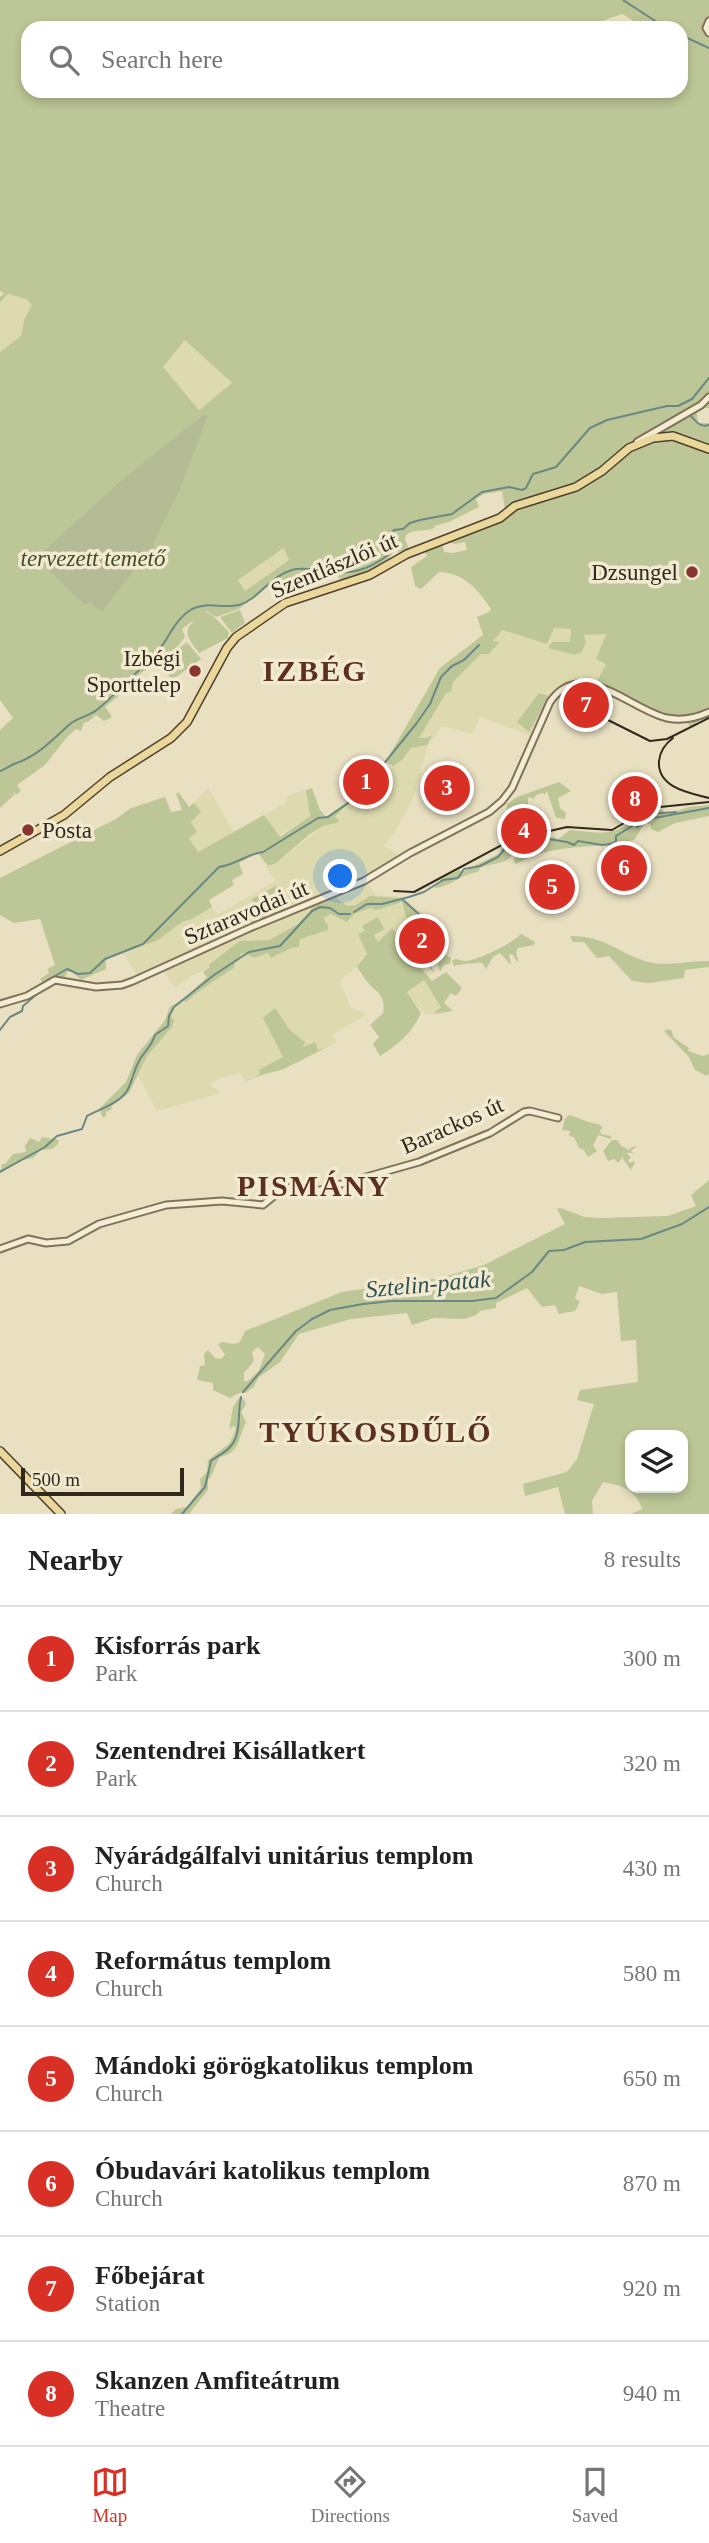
<!DOCTYPE html>
<html lang="en">
<head>
<meta charset="utf-8">
<style>
	:root { --surface:#fff; --page:#f6f6f6; --text:#222; --muted:#767676; --line:#e0e0e0; --accent:#d93025 }
	body { margin:0; font-family:"Times New Roman",serif; background:var(--page); color:var(--text) }
	.controls { position:absolute; right:21px; bottom:21px; display:grid; overflow:hidden; border-radius:14px; box-shadow:0 4px 10px #0003 }
	.controls button { width:63px; height:63px; display:grid; place-items:center; padding:0; border:0; border-bottom:2px solid var(--line); background:var(--surface); color:var(--text); font:35px sans-serif }
	.scale { position:absolute; left:21px; bottom:18px; width:163px; box-sizing:border-box; padding-left:7px; border:4px solid #32291d; border-top:0; font-size:19px; line-height:24px; white-space:nowrap; color:#32291d; -webkit-text-stroke:5px #f2ead0; paint-order:stroke }
	.you { position:absolute; left:341px; top:877px; width:24px; height:24px; margin:-18px; border:5px solid #fff; border-radius:50%; background:#1a73e8; box-shadow:0 0 0 10px #1a73e833 }
	.badge { display:grid; place-items:center; width:46px; height:46px; border-radius:50%; background:var(--accent); color:#fff; font-size:23px; font-weight:700 }
	.pin { position:absolute; translate:-50% -50%; border:4px solid #fff; box-shadow:0 2px 7px #0006 }
	.list { margin:0; padding:0; list-style:none }
	h2 { display:flex; justify-content:space-between; align-items:center; height:91px; margin:0; padding:0 28px; font-size:30px }
	h2 small { font-size:23px; font-weight:400; color:var(--muted) }
	.list li { display:grid; grid-template-columns:46px 1fr auto; gap:21px; align-items:center; box-sizing:border-box; height:105px; padding:0 28px; border-top:2px solid var(--line) }
	.list b { display:block; font-size:26px; white-space:nowrap }
	.list p { margin:0; font-size:23px; white-space:nowrap; color:var(--muted) }
	.list em { font-size:23px; font-style:normal; color:var(--muted) }
	.icon { flex:none; width:38px; height:38px; fill:none; stroke:currentColor; stroke-width:2; stroke-linecap:round; stroke-linejoin:round }
	.map { position:relative; flex:none; width:709px; height:1514px; overflow:hidden }
	.search { position:absolute; background:var(--surface); box-shadow:0 4px 10px #0003; left:21px; right:21px; top:21px; height:77px; display:flex; align-items:center; gap:18px; box-sizing:border-box; padding:0 24px; border-radius:21px; color:var(--muted); font-size:26px }
	.sheet { height:931px; background:var(--surface) }
	nav { display:flex; justify-content:space-around; align-items:center; box-sizing:border-box; height:98px; border-top:2px solid var(--line); background:var(--surface); font-size:19px; color:var(--muted) }
	nav a { display:grid; justify-items:center; gap:4px }
	nav .on { color:var(--accent) }
	.map>svg:first-child { display:block }
</style>
</head>
<body>
<div class="map">
<svg width="709" height="1514" viewBox="0 0 709 1514">
	<rect width="100%" height="100%" fill="#e9e0c1"/>
	<path fill="#dedaaf" d="M 8,294 L 26,299 L 33,305 L 24,320 L 21,336 L 0,352 L 0,302 Z
		M 185,340 L 232,383 L 199,410 L 163,367 Z
		M 285,548 L 290,560 L 245,591 L 238,580 Z
		M 554,628 L 571,629 L 570,642 L 552,642 L 575,655 L 583,651 L 586,643 L 583,634 L 607,634 L 606,663 L 685,717 L 687,722 L 660,718 L 602,690 L 592,687 L 575,686 L 564,692 L 555,702 L 533,749 L 525,746 L 529,735 L 480,717 L 472,734 L 442,726 L 428,746 L 413,798 L 397,828 L 384,846 L 394,851 L 402,861 L 367,883 L 376,895 L 402,897 L 440,928 L 438,931 L 401,898 L 370,896 L 356,905 L 347,906 L 337,899 L 310,911 L 298,924 L 269,940 L 260,942 L 251,940 L 216,958 L 208,964 L 208,969 L 193,975 L 175,988 L 163,970 L 139,979 L 123,953 L 158,940 L 182,922 L 192,919 L 212,907 L 218,914 L 276,881 L 266,867 L 276,863 L 323,826 L 337,823 L 335,818 L 366,785 L 383,784 L 393,766 L 402,760 L 411,748 L 431,738 L 431,734 L 426,738 L 419,738 L 446,693 L 451,692 L 453,682 L 481,654 L 489,654 L 500,643 L 493,642 L 497,633 L 502,630 L 547,644 Z
		M 208,788 L 234,832 L 198,852 L 189,838 L 197,832 L 191,822 L 200,812 L 194,803 Z
		M 306,790 L 310,816 L 278,836 L 264,815 L 286,803 L 288,795 Z
		M 400,902 L 409,920 L 418,961 L 416,964 L 378,942 L 374,935 L 365,931 L 358,934 L 367,954 L 357,967 L 340,980 L 350,1007 L 367,1014 L 334,1034 L 336,1043 L 295,1063 L 245,1082 L 240,1073 L 221,1078 L 209,1084 L 221,1093 L 157,1111 L 138,1075 L 147,1056 L 172,1026 L 174,1024 L 169,1014 L 176,1004 L 183,1000 L 186,1002 L 202,988 L 234,968 L 240,955 L 245,952 L 249,954 L 268,953 L 271,958 L 292,948 L 299,947 L 300,939 L 325,931 L 322,918 L 327,915 L 331,914 L 341,919 L 370,908 L 377,910 Z
		M 424,980 L 441,1007 L 433,1014 L 425,1015 L 407,992 Z"/>
	<path fill="#bdc696" fill-rule="evenodd" d="M 0,0 L 709,0 L 709,408 L 696,408 L 698,423 L 709,423 L 709,714 L 690,727 L 685,717 L 659,713 L 596,684 L 606,664 L 596,659 L 606,634 L 584,635 L 586,643 L 582,652 L 575,655 L 548,648 L 552,642 L 570,642 L 571,629 L 554,628 L 547,644 L 502,630 L 493,641 L 500,642 L 489,654 L 481,654 L 453,682 L 451,692 L 446,693 L 419,738 L 426,738 L 432,735 L 427,745 L 411,748 L 402,760 L 393,766 L 386,761 L 440,668 L 483,635 L 477,617 L 489,612 L 491,609 C 478,589 464,573 439,572 L 421,589 L 415,586 L 411,567 L 427,556 L 424,550 L 442,543 L 444,552 L 453,553 L 467,550 L 465,542 L 454,544 L 447,541 L 506,515 L 502,491 L 484,494 L 476,499 L 479,507 L 449,522 L 434,526 L 435,528 C 424,532 416,528 406,535 L 405,539 L 409,549 L 401,554 L 395,548 C 386,570 363,575 341,581 L 337,575 L 317,579 L 316,577 L 294,590 L 291,589 L 286,579 L 269,587 L 268,585 L 239,609 L 216,617 L 206,611 L 205,612 L 212,615 L 229,632 L 228,638 L 199,653 C 187,637 181,631 198,617 L 182,629 L 185,637 L 177,647 L 140,674 L 138,680 L 105,707 L 111,715 L 111,718 L 104,721 L 96,715 L 89,721 L 84,723 L 81,731 L 76,729 L 67,737 L 45,765 L 17,785 L 21,791 L 16,795 L 13,791 L 14,795 L 0,808 L 0,730 L 13,718 L 0,700 L 0,352 L 21,336 L 24,320 L 32,305 L 26,299 L 8,294 L 0,302 L 0,297 L 4,293 L 0,291 ZM 622,14 L 632,20 L 638,28 L 681,28 L 681,91 L 28,91 L 28,28 L 582,28 ZM 185,340 L 232,383 L 199,410 L 163,367 ZM 202,417 L 175,496 L 153,542 L 105,608 L 91,603 L 84,605 L 37,556 L 119,482 ZM 284,548 L 289,560 L 245,591 L 238,580 Z
		M 240,610 L 245,623 L 232,633 L 220,617 Z
		M 187,642 L 201,659 L 172,680 L 159,663 Z
		M 539,693 L 549,696 L 529,732 L 517,722 Z
		M 559,782 L 571,791 L 558,798 L 560,808 L 566,813 L 565,819 L 556,818 L 547,791 L 545,795 L 543,793 L 536,795 L 534,799 L 528,797 L 528,807 L 526,808 L 523,803 L 516,807 L 514,814 L 518,828 L 515,828 L 506,811 L 507,804 L 517,797 Z
		M 366,785 L 335,817 L 339,820 L 337,823 L 323,826 L 310,834 L 276,863 L 268,866 L 258,853 L 239,863 L 243,874 L 232,880 L 234,885 L 209,900 L 212,907 L 192,919 L 182,922 L 158,940 L 106,959 L 106,969 L 81,980 L 69,969 L 65,977 L 42,982 L 40,979 L 49,973 L 47,969 L 55,965 L 40,919 L 14,923 L 0,915 L 0,878 L 116,819 L 131,808 L 165,797 L 171,812 L 182,810 L 176,793 L 179,793 L 189,807 L 194,803 L 201,812 L 191,822 L 197,832 L 189,838 L 198,852 L 264,815 L 280,837 L 310,816 L 306,790 L 312,788 L 320,810 L 326,817 L 351,799 L 346,788 Z
		M 709,805 L 709,816 L 675,823 L 658,832 L 651,829 L 651,825 L 647,823 L 646,812 L 660,809 L 667,814 L 689,807 Z
		M 639,815 L 642,815 L 643,826 L 634,840 C 592,851 557,841 516,864 L 514,862 L 514,858 L 528,855 L 533,849 L 553,837 L 558,839 L 570,830 C 601,833 615,838 639,815 Z
		M 510,846 L 512,855 L 506,861 L 481,867 L 478,872 C 460,874 449,888 434,888 L 441,879 L 459,870 L 463,872 C 475,865 487,860 500,853 L 502,847 Z
		M 276,886 L 279,888 L 288,910 L 260,920 L 252,899 Z
		M 334,896 L 347,906 L 356,905 L 370,896 L 400,898 L 438,931 L 433,940 L 436,949 L 451,958 L 450,964 L 444,965 L 440,972 L 435,956 L 427,959 L 434,972 L 426,965 L 421,968 L 432,981 L 446,972 L 462,988 L 456,996 L 451,993 L 444,1003 L 453,1011 L 433,1014 L 441,1007 L 424,980 L 407,992 L 421,1013 C 412,1033 399,1044 380,1056 L 373,1044 L 379,1037 L 370,1025 L 383,1013 C 385,999 382,996 372,987 C 366,982 362,973 357,967 L 367,954 L 358,934 L 365,931 L 362,926 L 378,917 L 384,929 L 374,935 L 378,942 L 392,928 L 416,963 L 418,960 L 402,902 L 377,910 L 370,908 L 354,914 L 347,922 L 331,914 L 323,918 L 328,926 L 328,930 L 300,939 L 299,947 L 292,948 L 271,958 L 268,953 L 254,958 L 244,953 L 240,955 L 240,959 L 235,963 L 234,968 C 220,977 198,991 186,1002 L 183,1000 L 176,1004 L 169,1013 L 174,1021 L 172,1027 L 147,1056 L 129,1093 L 111,1106 L 112,1109 L 106,1112 L 106,1116 L 103,1118 L 99,1109 L 126,1082 L 137,1055 L 165,1020 L 170,1007 L 186,997 L 207,977 L 203,972 L 210,967 L 208,965 L 240,941 L 269,940 L 298,924 L 310,911 L 313,904 Z
		M 521,934 L 535,942 L 534,945 L 518,948 L 516,952 L 518,960 L 517,962 L 513,955 L 509,954 L 511,965 L 500,953 L 493,957 L 486,969 L 482,963 C 478,962 458,965 454,966 L 452,961 L 455,959 C 458,959 462,961 465,961 C 477,961 514,942 521,934 Z
		M 570,936 C 607,936 617,953 648,962 C 668,967 688,960 709,961 L 709,967 L 685,970 L 684,978 L 649,983 L 632,981 L 609,956 L 597,958 L 584,942 L 573,942 Z
		M 275,1008 L 290,1030 L 305,1042 L 303,1047 L 315,1042 L 318,1050 L 325,1048 L 284,1069 L 254,1077 L 260,1074 L 259,1070 L 283,1057 L 263,1018 Z
		M 668,1029 L 672,1031 L 673,1037 L 689,1048 L 688,1051 L 703,1056 L 709,1054 L 709,1074 L 707,1076 L 695,1070 L 689,1057 L 664,1031 Z
		M 569,1115 C 582,1118 586,1123 599,1124 L 603,1128 L 600,1130 L 601,1134 L 611,1136 L 611,1139 L 598,1135 L 593,1146 L 597,1151 L 588,1157 L 584,1150 L 579,1148 L 574,1137 L 569,1136 L 570,1131 L 562,1130 L 565,1119 Z
		M 42,1137 L 59,1140 L 58,1144 L 52,1149 L 41,1150 L 33,1158 L 23,1160 L 0,1173 L 2,1164 L 5,1164 L 13,1154 L 26,1152 L 25,1146 L 30,1138 L 39,1142 Z
		M 612,1140 L 618,1140 L 621,1146 L 629,1150 L 632,1147 L 637,1146 L 631,1151 L 633,1153 L 627,1153 L 631,1158 L 628,1160 L 630,1163 L 634,1161 L 635,1163 L 631,1170 L 623,1159 L 624,1156 L 618,1163 L 614,1159 L 608,1161 L 603,1151 Z
		M 709,1180 L 709,1514 L 631,1514 L 642,1509 C 637,1490 620,1485 603,1482 L 592,1501 L 593,1514 L 565,1514 L 558,1487 L 525,1496 L 523,1484 L 567,1472 L 577,1459 L 594,1404 L 577,1400 L 580,1390 L 638,1382 L 636,1340 L 621,1341 L 617,1292 L 602,1294 L 579,1286 L 575,1298 L 580,1302 L 575,1311 L 559,1314 L 555,1305 L 542,1307 L 527,1288 L 496,1303 L 496,1308 L 480,1311 L 476,1315 L 465,1319 L 434,1318 L 412,1325 L 407,1313 L 351,1319 L 299,1334 L 280,1362 L 258,1378 L 254,1387 L 245,1393 L 239,1393 L 230,1398 L 213,1390 L 213,1383 L 197,1380 L 200,1366 L 205,1365 L 204,1354 L 208,1350 L 215,1358 L 221,1359 L 225,1355 L 218,1344 L 222,1342 L 234,1344 L 240,1342 L 245,1331 L 342,1292 L 440,1278 L 484,1265 L 565,1224 L 557,1209 L 560,1208 L 585,1217 L 601,1218 L 668,1216 L 696,1206 L 691,1195 ZM 258,1347 L 265,1354 L 259,1370 L 248,1381 L 244,1381 L 244,1373 L 254,1361 L 252,1352 ZM 630,1435 L 683,1435 L 683,1488 L 630,1488 Z
		M 239,1398 L 244,1399 L 246,1404 L 241,1412 L 246,1422 C 238,1438 240,1453 220,1457 C 214,1465 215,1473 208,1480 L 208,1490 L 189,1514 L 171,1514 L 176,1509 L 187,1507 L 201,1488 L 200,1479 L 207,1472 L 208,1460 L 230,1443 L 236,1428 L 233,1426 L 229,1430 L 233,1407 Z"/>
	<path fill="#b4bb95" d="M 202,416 L 208,416 L 177,496 L 154,542 L 154,546 L 141,566 L 134,570 L 105,608 L 100,611 L 91,603 L 84,605 L 36,557 L 119,482 Z"/>
	<g fill="none" stroke-linecap="round" stroke-linejoin="round">
		<path stroke="#6b8983" stroke-width="2" d="M 623,0 L 666,28
			M 681,35 L 709,48
			M 690,415 C 696,421 700,428 709,425
			M 0,771 C 6,769 9,766 14,764 C 38,756 52,740 70,724 C 79,717 90,716 98,709 C 117,693 134,674 152,658 C 168,643 172,621 192,609 C 207,601 223,609 239,605 C 258,600 270,576 292,570 C 302,567 314,570 324,571 C 350,575 367,571 388,555 L 390,534 L 394,530 L 403,529 L 410,523 L 420,520 L 452,514 L 482,492 L 509,487 L 522,490 L 526,488 L 533,474 L 556,467 L 590,428 L 607,420 L 667,406 L 678,406 L 692,399 L 709,378
			M 637,823 L 650,814 L 676,812
			M 402,899 L 431,925 L 436,933
			M 354,912 L 367,904 L 382,904 L 409,897 L 424,892 L 443,880 L 458,878 L 464,869 L 480,866 L 498,857 L 508,845 L 520,845 L 542,838 L 567,842 L 574,845 L 578,841 L 602,845 L 611,844 L 616,841 L 616,836 L 637,823 L 637,827 L 654,818 L 709,808
			M 48,983 L 48,980 L 67,969 L 78,974 L 90,973 L 105,959 L 143,944 L 219,867 C 235,865 247,854 263,852 L 318,818 L 328,817 L 357,797 L 416,724 L 430,704 L 441,677 L 452,666 L 464,660 L 479,645
			M 0,1030 L 10,1017 L 22,1011 L 23,1006 L 37,994
			M 0,1172 L 45,1147 L 57,1136 L 82,1129 L 87,1116 C 100,1109 121,1103 128,1089 C 132,1081 134,1071 138,1063 C 144,1050 150,1050 155,1035 L 168,1026 L 169,1016 L 174,1007 L 214,975 L 249,952 L 280,946 L 312,911 L 320,907 L 330,908 L 339,914 L 350,914
			M 243,1392 L 296,1331 L 312,1319 L 330,1310 L 363,1304 L 392,1301 L 472,1301 L 496,1298 L 532,1272 L 549,1251 L 564,1250 L 585,1242 L 641,1239 L 682,1224 L 709,1207
			M 182,1514 L 205,1487 L 211,1461 C 217,1456 225,1453 230,1447 C 242,1435 237,1414 241,1397"/>
		<g stroke="#81715a" stroke-width="9">
			<path id="minor" d="M 709,21 L 706,28 L 709,33
				M 637,442 L 701,405 L 709,397
				M 0,1004 L 27,996 L 55,980 L 96,987 L 122,985 L 133,981 L 252,927 L 364,881 L 410,853 L 489,812 L 502,801 L 512,788 L 550,702 C 581,656 631,710 667,718 C 682,721 696,718 709,712
				M 0,1249 L 28,1239 L 46,1243 L 68,1241 L 99,1224 L 166,1205 L 222,1201 L 263,1205 L 285,1187 L 313,1192 L 419,1162 L 490,1133 L 524,1112 L 530,1111 L 558,1118"/>
		</g>
		<g stroke="#4f402e" stroke-width="10">
			<path id="major" d="M 0,851 L 64,815 L 110,777 L 171,738 L 187,722 L 227,648 L 236,637 L 285,603 L 370,575 L 407,554 L 500,518 L 515,506 L 576,487 L 602,471 L 629,448 L 653,438 L 673,436 L 709,449
				M 0,1451 L 61,1514"/>
		</g>
		<use href="#minor" stroke="#f5edd3" stroke-width="5"/>
		<use href="#major" stroke="#ead79b" stroke-width="7"/>
		<path stroke="#32291d" stroke-width="2" d="M 582,702 L 596,714 L 650,741 L 667,739 L 709,718
			M 673,738 C 665,744 660,751 659,761 C 657,788 690,793 709,798
			M 394,891 L 414,892 L 511,840 L 567,827 L 612,830 L 650,808 L 709,802"/>
	</g>
	<g fill="#8b352f" stroke="#f2ead0" stroke-width="2.5">
		<circle cx="692" cy="572" r="7"/>
		<circle cx="195" cy="671" r="7"/>
		<circle cx="28" cy="830" r="7"/>
	</g>
	<g text-anchor="middle" stroke-width="7" stroke-linejoin="round" paint-order="stroke">
		<g font-size="23" font-style="italic" fill="#404d26" stroke="#f2ead0">
			<text x="93" y="566">tervezett temető</text>
		</g>
		<g font-size="23" fill="#32291d" stroke="#f2ead0">
			<text transform="translate(334 565) rotate(-23)" y="8">Szentlászlói út</text>
			<text transform="translate(246 912) rotate(-23)" y="8">Sztaravodai út</text>
			<text transform="translate(452 1125) rotate(-24)" y="8">Barackos út</text>
		</g>
		<g font-size="23" fill="#32291d" stroke="#f2ead0" text-anchor="end">
			<text x="678" y="580">Dzsungel</text>
			<text x="181" y="666">Izbégi<tspan x="181" dy="26">Sporttelep</tspan></text>
			<text x="42" y="838" text-anchor="start">Posta</text>
		</g>
		<g font-size="24" font-style="italic" fill="#2e5151" stroke="#f2ead0">
			<text transform="translate(428 1284) rotate(-5)" y="8">Sztelin-patak</text>
		</g>
		<g font-size="30" font-weight="bold" letter-spacing="2" fill="#5b3020" stroke="#f2ead0">
			<text x="315" y="681">IZBÉG</text>
			<text x="314" y="1196">PISMÁNY</text>
			<text x="376" y="1442">TYÚKOSDŰLŐ</text>
		</g>
	</g>
</svg>
<div class="controls">
<button><svg class="icon" aria-label="layers" viewBox="0 0 24 24"><path d="M12 4l9 5-9 5-9-5zM3 14l9 5 9-5"/></svg></button>
</div>
<div class="scale">500 m</div>
<div class="you"></div>
<div class="pin badge" style="left:366px;top:782px">1</div>
<div class="pin badge" style="left:422px;top:941px">2</div>
<div class="pin badge" style="left:447px;top:788px">3</div>
<div class="pin badge" style="left:524px;top:831px">4</div>
<div class="pin badge" style="left:552px;top:887px">5</div>
<div class="pin badge" style="left:624px;top:868px">6</div>
<div class="pin badge" style="left:586px;top:705px">7</div>
<div class="pin badge" style="left:635px;top:799px">8</div>
<div class="search"><svg class="icon" aria-label="search" viewBox="0 0 24 24"><circle cx="10" cy="10" r="6"/><path d="M15 15l6 6"/></svg>Search here</div>
</div>
<section class="sheet">
<h2>Nearby<small>8 results</small></h2>
<ul class="list">
<li><span class="badge">1</span><div><b>Kisforrás park</b><p>Park</p></div><em>300 m</em></li>
<li><span class="badge">2</span><div><b>Szentendrei Kisállatkert</b><p>Park</p></div><em>320 m</em></li>
<li><span class="badge">3</span><div><b>Nyárádgálfalvi unitárius templom</b><p>Church</p></div><em>430 m</em></li>
<li><span class="badge">4</span><div><b>Református templom</b><p>Church</p></div><em>580 m</em></li>
<li><span class="badge">5</span><div><b>Mándoki görögkatolikus templom</b><p>Church</p></div><em>650 m</em></li>
<li><span class="badge">6</span><div><b>Óbudavári katolikus templom</b><p>Church</p></div><em>870 m</em></li>
<li><span class="badge">7</span><div><b>Főbejárat</b><p>Station</p></div><em>920 m</em></li>
<li><span class="badge">8</span><div><b>Skanzen Amfiteátrum</b><p>Theatre</p></div><em>940 m</em></li>
</ul>
</section>
<nav>
<a class="on"><svg class="icon" aria-label="map" viewBox="0 0 24 24"><path d="M3 6l6-2 6 2 6-2v14l-6 2-6-2-6 2zM9 4v14M15 6v14"/></svg>Map</a>
<a><svg class="icon" aria-label="directions" viewBox="0 0 24 24"><path d="M12 3l9 9-9 9-9-9zM9 14v-3h6M13 9l2 2-2 2"/></svg>Directions</a>
<a><svg class="icon" aria-label="saved" viewBox="0 0 24 24"><path d="M7 4h10v16l-5-4-5 4z"/></svg>Saved</a>
</nav>
</body>
</html>
